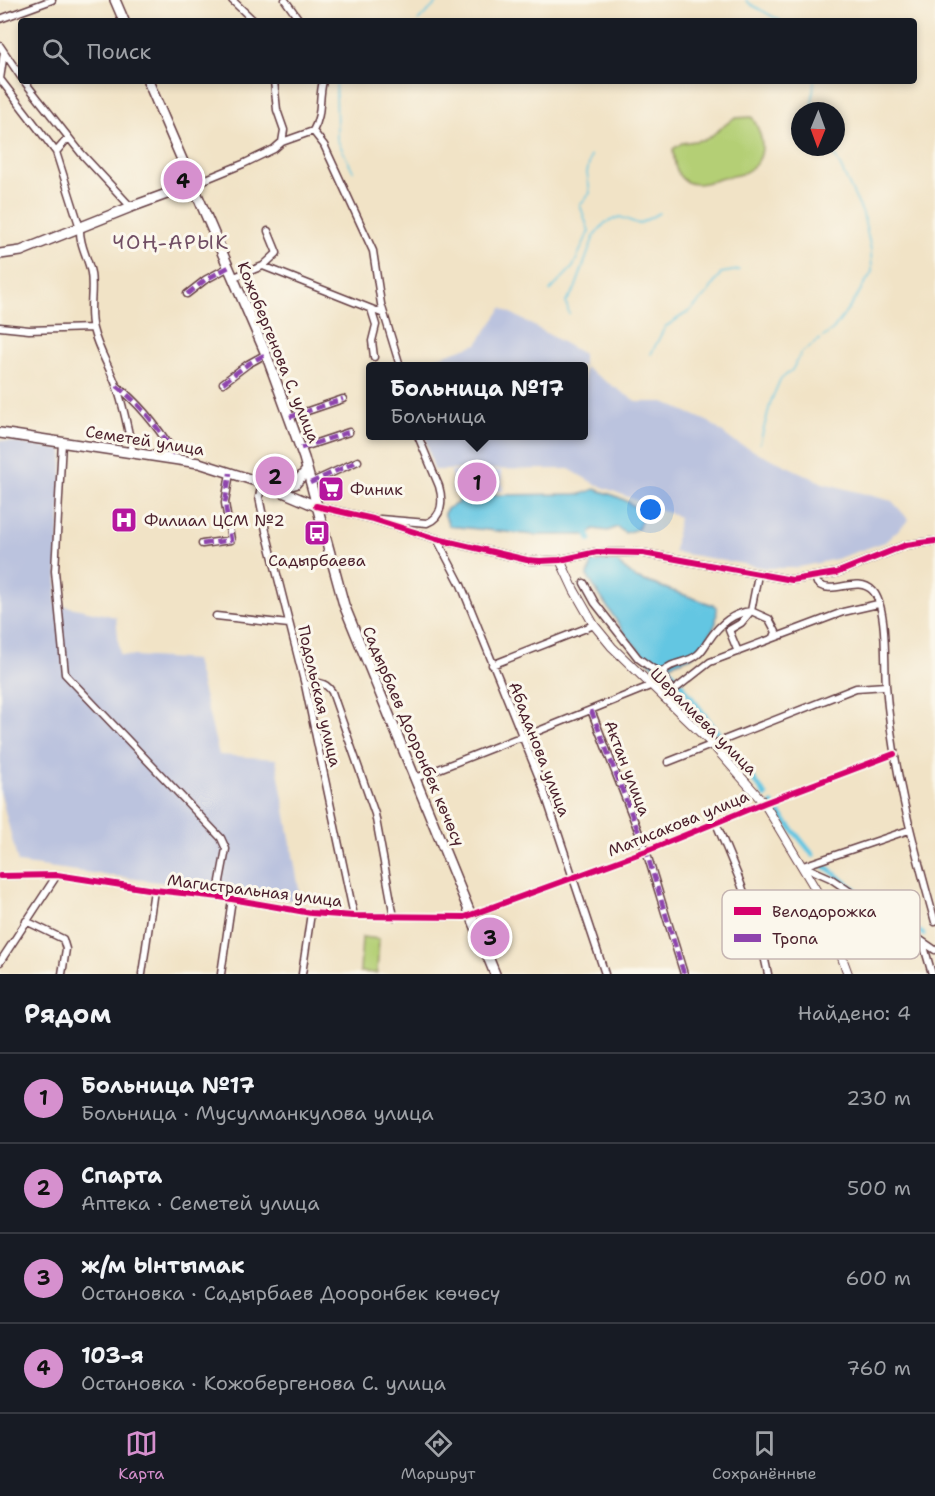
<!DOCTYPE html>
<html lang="ru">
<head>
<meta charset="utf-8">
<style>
	:root { --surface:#171b24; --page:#20242c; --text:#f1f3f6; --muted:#9ea1a6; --line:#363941; --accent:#d690ce }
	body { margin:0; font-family:"Shantell Sans",sans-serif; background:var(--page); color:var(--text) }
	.compass { position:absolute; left:791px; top:102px; width:54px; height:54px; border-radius:50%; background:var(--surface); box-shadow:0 3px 9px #0003; rotate:181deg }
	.you { position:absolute; left:651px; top:510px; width:21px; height:21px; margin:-15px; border:4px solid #fff; border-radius:50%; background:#1a73e8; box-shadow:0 0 0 9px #1a73e833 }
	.badge { display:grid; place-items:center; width:39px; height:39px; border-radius:50%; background:var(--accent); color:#111; font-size:20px; font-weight:700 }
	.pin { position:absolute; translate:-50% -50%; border:3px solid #fff; box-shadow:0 2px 6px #0006 }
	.popup { position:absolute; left:366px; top:362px; width:222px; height:78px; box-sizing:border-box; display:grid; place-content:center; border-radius:6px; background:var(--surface); filter:drop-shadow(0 2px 4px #0005); font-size:20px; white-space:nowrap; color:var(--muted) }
	.popup b { font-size:22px; color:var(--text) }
	.popup::after { content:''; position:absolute; left:50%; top:100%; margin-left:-12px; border:12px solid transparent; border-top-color:var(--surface) }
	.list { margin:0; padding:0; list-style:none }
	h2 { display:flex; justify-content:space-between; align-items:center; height:78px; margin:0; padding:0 24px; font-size:26px }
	h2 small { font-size:20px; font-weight:400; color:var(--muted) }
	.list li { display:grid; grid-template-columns:39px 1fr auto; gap:18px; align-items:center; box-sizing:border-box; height:90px; padding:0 24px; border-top:2px solid var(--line) }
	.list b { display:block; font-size:22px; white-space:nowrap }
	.list p { margin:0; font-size:20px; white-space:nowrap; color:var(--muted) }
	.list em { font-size:20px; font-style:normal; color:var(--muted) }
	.icon { flex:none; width:33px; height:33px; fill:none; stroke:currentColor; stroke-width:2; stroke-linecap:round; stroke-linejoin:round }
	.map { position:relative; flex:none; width:935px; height:974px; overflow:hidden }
	.search { position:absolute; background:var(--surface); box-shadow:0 3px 9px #0003; left:18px; right:18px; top:18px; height:66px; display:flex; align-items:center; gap:15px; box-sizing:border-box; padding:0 21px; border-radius:6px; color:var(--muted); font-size:22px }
	.sheet { height:438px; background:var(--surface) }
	nav { display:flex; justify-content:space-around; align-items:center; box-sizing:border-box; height:84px; border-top:2px solid var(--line); background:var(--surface); font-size:16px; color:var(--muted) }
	nav a { display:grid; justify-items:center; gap:3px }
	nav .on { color:var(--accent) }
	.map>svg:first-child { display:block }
</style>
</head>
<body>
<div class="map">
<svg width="935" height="974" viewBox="0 0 935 974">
	<rect width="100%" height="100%" fill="#fbf7ec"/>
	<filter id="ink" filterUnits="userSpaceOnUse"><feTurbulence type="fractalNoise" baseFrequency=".0167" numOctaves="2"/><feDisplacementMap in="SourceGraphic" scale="12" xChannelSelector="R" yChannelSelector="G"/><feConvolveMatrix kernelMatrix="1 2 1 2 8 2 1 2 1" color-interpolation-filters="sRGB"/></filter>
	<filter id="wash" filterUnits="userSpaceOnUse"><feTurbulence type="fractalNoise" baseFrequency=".008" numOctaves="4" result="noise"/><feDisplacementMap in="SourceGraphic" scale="24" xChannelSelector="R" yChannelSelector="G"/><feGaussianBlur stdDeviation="1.35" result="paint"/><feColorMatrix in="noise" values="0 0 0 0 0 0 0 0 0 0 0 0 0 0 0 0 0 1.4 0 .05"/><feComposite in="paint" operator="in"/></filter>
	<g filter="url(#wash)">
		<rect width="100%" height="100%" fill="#f1e3c6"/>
		<path fill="#d1d9f9" d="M 501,471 L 503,491 L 453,493 L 451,472 Z"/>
		<path fill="#bbc3de" d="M 502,308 L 583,354 L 583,366 L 412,366 L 477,344 Z
			M 584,367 L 637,402 L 664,402 L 709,422 L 733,441 L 823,483 L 892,501 L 909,520 L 885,542 L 836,559 L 795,568 L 767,568 L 674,552 L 679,517 L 595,484 L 569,469 L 434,470 L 425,436 L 584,436 Z
			M 0,440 L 63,450 L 56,604 L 116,617 L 120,655 L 195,660 L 219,755 L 276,759 L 299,889 L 298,901 L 18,863 L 0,791 Z"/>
		<path fill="#b4cf75" stroke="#7f7750" stroke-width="1.5" d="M 752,117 C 765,138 769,163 741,174 C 735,176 728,176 723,178 C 712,181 698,187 687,182 C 675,177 674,160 673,149 L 682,143 L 707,139 L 734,118 Z
			M 362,937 L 379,939 L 377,973 L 360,972 Z"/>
		<path fill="#64c6e2" stroke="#577286" stroke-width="1.5" d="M 595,489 C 613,496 635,499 642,519 L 638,529 L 625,533 L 617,527 L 608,531 L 594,529 L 588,535 L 534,535 L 449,526 L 444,513 L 448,508 L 458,503 L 459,498 L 490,495 L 582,494 Z
			M 601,561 L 616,562 L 636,578 L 713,605 L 717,608 L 716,623 L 705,643 L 691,657 L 661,668 L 652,665 L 625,634 L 587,576 L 592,564 Z"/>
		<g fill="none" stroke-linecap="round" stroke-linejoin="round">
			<path stroke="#64c6e2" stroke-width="1.5" d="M 746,0 L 750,4 L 781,21
				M 418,21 L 440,0
				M 338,81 L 336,85 L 337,139 L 353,171
				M 814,81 L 812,107 L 814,111
				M 550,291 L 573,267 L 589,231 L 580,205 L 590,193 L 587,173 L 591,155
				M 569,314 L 566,302 L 575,289 L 594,236 L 605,223 L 620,217 L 639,224 L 659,213
				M 651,354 L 665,327 L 691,310 L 707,294 L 721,273 L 739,270
				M 760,443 L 771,401 L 780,380 L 792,370 L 801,353 L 833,330 L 852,304 L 872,272 L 871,250 L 863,214 L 831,147"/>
			<path stroke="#64c6e2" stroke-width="5" d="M 588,535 L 590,540
				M 589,558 L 598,569
				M 669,668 L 719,734
				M 727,743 L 766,796
				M 772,804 L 813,855
				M 822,864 L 861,894 L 923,934"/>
		</g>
	</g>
	<g filter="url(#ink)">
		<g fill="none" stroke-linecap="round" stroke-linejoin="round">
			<g stroke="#633c42" stroke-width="9">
				<path id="minor" d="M 232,0 L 254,21
					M 285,0 L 300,21
					M 0,19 L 52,0
					M 0,46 L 21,77
					M 4,52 L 0,79 L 56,152
					M 24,81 L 81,153 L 131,207
					M 274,81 L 277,110 L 284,130 L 282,142
					M 313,131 L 324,145 L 373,251 L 381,304 L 400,366
					M 68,138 L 56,152 L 80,228 C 79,245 88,257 91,273 C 94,292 88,310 93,329 C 98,349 109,366 116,385 C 124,406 128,431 133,453
					M 194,184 L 243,164 L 274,149 L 282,142 L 313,131 C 323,113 318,100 323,81
					M 263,266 L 277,253 L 268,231
					M 234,277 L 263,266 L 384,314
					M 187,294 L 205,280 L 229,267
					M 371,309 L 376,325 L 372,341 L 374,357
					M 0,327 L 29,330 L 92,328
					M 223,383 L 248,364 L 266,354
					M 117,386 C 140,404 157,426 173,451 L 169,457
					M 290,417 L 343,399
					M 62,442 L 55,571 L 65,674 L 221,838 L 226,849 L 220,881 L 220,897
					M 301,448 L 349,432
					M 262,483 L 259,497 L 266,531 L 305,685 L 354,916
					M 310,483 L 358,461
					M 380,519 L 427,523 C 443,517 443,500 439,486 L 418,436
					M 437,539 L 461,585 L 542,785 L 605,974
					M 202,544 L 231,540 L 225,503 L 230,473
					M 815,577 L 817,583 C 832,597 857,574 873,591 C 888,608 884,663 886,685 C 892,766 913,844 935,922
					M 584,583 L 595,603 L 638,658 L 653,669 L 663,672 L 672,692
					M 216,616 L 289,624
					M 738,652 L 729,630 L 741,623 L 751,611 L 769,619 L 776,632 L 774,637
					M 492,665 L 594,625
					M 663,672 C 671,661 687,664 697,655 C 702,652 705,645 709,640 C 719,625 732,613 751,611 L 758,575
					M 305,685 C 317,682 325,681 332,692 L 375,814 L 394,917
					M 664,698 L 710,662 L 843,612 L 878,604
					M 591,710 L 646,851 L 684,974
					M 668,762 L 856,688 L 886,686
					M 416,778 L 515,739 L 521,738 L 650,686
					M 716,823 L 738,876 L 759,933 L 768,974
					M 803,866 L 830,878 L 935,950
					M 803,866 L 909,830
					M 0,876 L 57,875 L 154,890 L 220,897 L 311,913 L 354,916 L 465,917 L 646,851 L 764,803 L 894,754
					M 26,921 L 63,939 L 66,949 L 62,974
					M 923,943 L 932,974
					M 0,962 L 57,875
					M 142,974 L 154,890
					M 221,974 L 232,899
					M 302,974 L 311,913"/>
			</g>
			<g stroke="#633c42" stroke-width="10">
				<path id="tertiary" d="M 316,506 L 373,519 L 437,539 L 527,560 L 540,561 L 560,560 L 597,552 L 643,553 L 792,580 L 836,573 L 906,545 L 935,541
					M 560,560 L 574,590 L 594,625 L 612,647 L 712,744 L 764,803 L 819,895 L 848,974"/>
			</g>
			<g stroke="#633c42" stroke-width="12">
				<path id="secondary" d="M 115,0 L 124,21
					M 148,81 L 266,354 L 304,458 L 344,605 L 495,974
					M 0,254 L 21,251 L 131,207 L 194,184
					M 0,433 L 199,463 L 262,483 L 316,506
					M 279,488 L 295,484 L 307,470"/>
			</g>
			<use href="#minor" stroke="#fff" stroke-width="6"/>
			<use href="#tertiary" stroke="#fff" stroke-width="8"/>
			<use href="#secondary" stroke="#fff" stroke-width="9"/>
			<path stroke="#8e44ad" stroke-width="4.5" stroke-dasharray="9 4.5" stroke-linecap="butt" d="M 187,294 L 205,280 L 229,267
				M 223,383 L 248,364 L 266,354
				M 117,386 C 140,404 157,426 173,451 L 169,457
				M 290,417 L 343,399
				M 301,448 L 349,432
				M 310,483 L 358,461
				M 202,544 L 231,540 L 225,503 L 230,473
				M 591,710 L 646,851 L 684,974"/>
			<g stroke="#fbf7ec" stroke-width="10">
				<path id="cycleway" d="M 316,506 L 373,519 L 437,539 L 527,560 L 540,561 L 560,560 L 597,552 L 643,553 L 792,580 L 836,573 L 906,545 L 935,541
					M 0,876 L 57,875 L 154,890 L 220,897 L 311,913 L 354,916 L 465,917 L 646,851 L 764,803 L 894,754"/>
			</g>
			<use href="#cycleway" stroke="#d6006c" stroke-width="6"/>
		</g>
	</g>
	<defs>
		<g id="supermarket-square" transform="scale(1.35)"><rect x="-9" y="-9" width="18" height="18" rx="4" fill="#b5179e" stroke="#fbf7ec"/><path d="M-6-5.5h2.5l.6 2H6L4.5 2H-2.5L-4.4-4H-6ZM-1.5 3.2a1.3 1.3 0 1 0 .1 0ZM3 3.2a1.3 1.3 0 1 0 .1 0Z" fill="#fff"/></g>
		<g id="hospital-square" transform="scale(1.35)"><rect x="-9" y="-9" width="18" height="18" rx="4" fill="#b5179e" stroke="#fbf7ec"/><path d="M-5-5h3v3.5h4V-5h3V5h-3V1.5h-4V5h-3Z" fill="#fff"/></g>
		<g id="bus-square" transform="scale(1.35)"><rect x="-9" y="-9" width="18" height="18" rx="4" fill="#b5179e" stroke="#fbf7ec"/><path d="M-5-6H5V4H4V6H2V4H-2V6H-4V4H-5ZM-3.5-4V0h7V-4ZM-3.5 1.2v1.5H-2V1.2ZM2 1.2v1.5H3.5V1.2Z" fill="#fff"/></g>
	</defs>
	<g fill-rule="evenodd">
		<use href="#supermarket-square" x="331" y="489"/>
		<use href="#hospital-square" x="124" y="520"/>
		<use href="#bus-square" x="317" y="533"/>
	</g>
	<g text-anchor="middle" stroke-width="6" stroke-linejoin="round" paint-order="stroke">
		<g font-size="16" fill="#4a1f2b" stroke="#fbf7ec">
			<text transform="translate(279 352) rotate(68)" y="6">Кожобергенова С. улица</text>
			<text transform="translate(145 440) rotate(9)" y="6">Семетей улица</text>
			<text transform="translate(320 696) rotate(77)" y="6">Подольская улица</text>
			<text transform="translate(704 721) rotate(45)" y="6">Шералиева улица</text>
			<text transform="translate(414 736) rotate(67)" y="6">Садырбаев Дооронбек көчөсү</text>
			<text transform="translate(540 749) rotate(69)" y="6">Абаданова улица</text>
			<text transform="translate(628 768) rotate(69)" y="6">Актан улица</text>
			<text transform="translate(678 823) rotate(-22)" y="6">Матисакова улица</text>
			<text transform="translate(255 890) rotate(7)" y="6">Магистральная улица</text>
		</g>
		<g font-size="16" fill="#4a1f2b" stroke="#fbf7ec" text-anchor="start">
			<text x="350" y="495">Финик</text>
			<text x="144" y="526">Филиал ЦСМ №2</text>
			<text x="317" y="566" text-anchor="middle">Садырбаева</text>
		</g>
		<g font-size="20" letter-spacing="1.5" fill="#704e64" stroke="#fbf7ec">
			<text x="171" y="249">ЧОҢ-АРЫК</text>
		</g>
	</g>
	<rect x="722" y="890" width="198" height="69" rx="9" fill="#fbf7ec" stroke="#c6b6b2" stroke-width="1.5"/>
	<rect x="734" y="907" width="27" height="8" fill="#d6006c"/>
	<rect x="734" y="934" width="27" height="8" fill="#8e44ad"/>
	<g font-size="16" fill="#4a1f2b">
		<text x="772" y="917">Велодорожка</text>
		<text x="772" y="944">Тропа</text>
	</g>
</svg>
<svg class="compass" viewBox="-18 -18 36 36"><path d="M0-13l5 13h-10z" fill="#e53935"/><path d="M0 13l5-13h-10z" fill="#9ea1a6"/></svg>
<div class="you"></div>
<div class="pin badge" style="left:477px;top:482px">1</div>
<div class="popup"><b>Больница №17</b>Больница</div>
<div class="pin badge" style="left:275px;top:476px">2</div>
<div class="pin badge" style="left:490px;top:937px">3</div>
<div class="pin badge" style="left:183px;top:180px">4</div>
<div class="search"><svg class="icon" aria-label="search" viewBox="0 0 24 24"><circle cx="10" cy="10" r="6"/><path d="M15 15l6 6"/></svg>Поиск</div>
</div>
<section class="sheet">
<h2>Рядом<small>Найдено: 4</small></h2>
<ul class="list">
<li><span class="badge">1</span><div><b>Больница №17</b><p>Больница · Мусулманкулова улица</p></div><em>230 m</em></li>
<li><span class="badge">2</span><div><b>Спарта</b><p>Аптека · Семетей улица</p></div><em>500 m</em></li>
<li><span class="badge">3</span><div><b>ж/м Ынтымак</b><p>Остановка · Садырбаев Дооронбек көчөсү</p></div><em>600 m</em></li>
<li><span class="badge">4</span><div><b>103-я</b><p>Остановка · Кожобергенова С. улица</p></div><em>760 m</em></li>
</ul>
</section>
<nav>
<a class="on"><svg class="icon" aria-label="map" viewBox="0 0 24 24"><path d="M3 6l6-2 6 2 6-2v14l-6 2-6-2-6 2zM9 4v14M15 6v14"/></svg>Карта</a>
<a><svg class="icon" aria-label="directions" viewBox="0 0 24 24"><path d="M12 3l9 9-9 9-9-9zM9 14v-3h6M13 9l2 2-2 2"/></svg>Маршрут</a>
<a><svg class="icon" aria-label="saved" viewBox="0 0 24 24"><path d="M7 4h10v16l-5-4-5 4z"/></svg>Сохранённые</a>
</nav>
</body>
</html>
